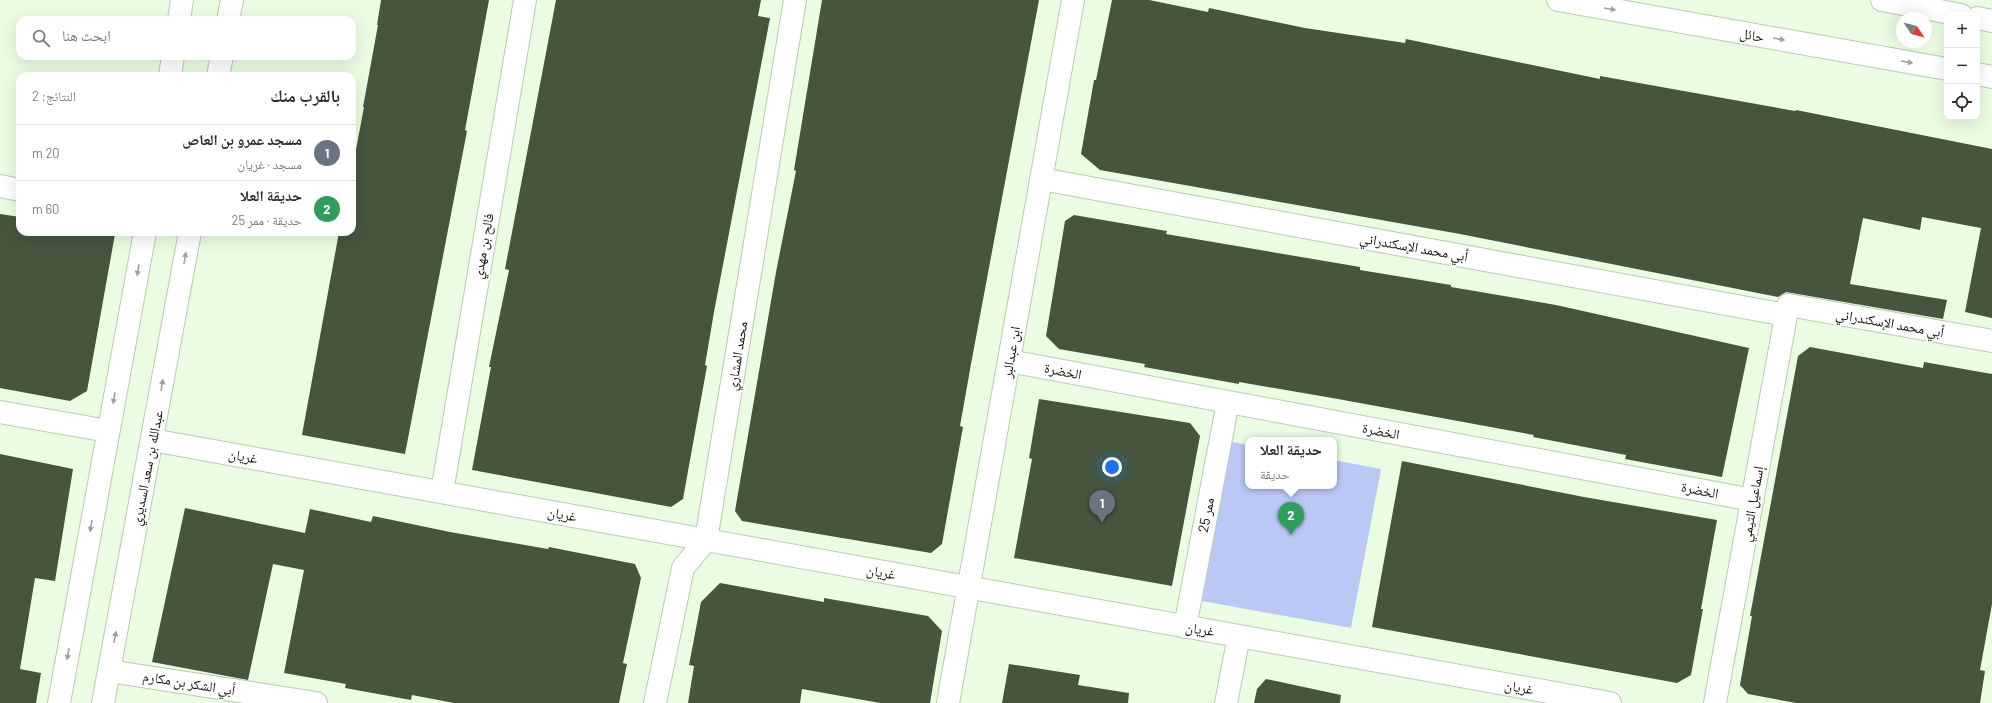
<!DOCTYPE html>
<html lang="ar">
<head>
<meta charset="utf-8">
<style>
	:root { --surface:#fff; --page:#f2f2f3; --text:#2b2b33; --muted:#7c7c81; --line:#e1e1e2; --accent:#ea580c }
	body { margin:0; font-family:Barlow,"Noto Naskh Arabic",sans-serif; background:var(--page); color:var(--text); direction:rtl }
	.controls { position:absolute; right:12px; top:12px; display:grid; overflow:hidden; border-radius:8px; box-shadow:0 4px 16px #0002 }
	.controls button { width:36px; height:36px; display:grid; place-items:center; padding:0; border:0; border-bottom:1px solid var(--line); background:var(--surface); color:var(--text); font:20px sans-serif }
	.compass { position:absolute; left:1896px; top:12px; width:36px; height:36px; border-radius:50%; background:var(--surface); box-shadow:0 4px 16px #0002; rotate:125deg }
	.you { position:absolute; left:1112px; top:467px; width:14px; height:14px; margin:-10px; border:3px solid #fff; border-radius:50%; background:#1a73e8; box-shadow:0 0 0 6px #1a73e833 }
	.badge { display:grid; place-items:center; width:26px; height:26px; border-radius:50%; background:var(--accent); color:#fff; font-size:13px; font-weight:700 }
	.pin { position:absolute; translate:-50% -33px; filter:drop-shadow(0 1px 2px #0008) }
	.pin::after { content:''; position:absolute; top:21px; width:14px; height:12px; background:inherit; clip-path:polygon(0 0,100% 0,50% 100%) }
	.popup { position:absolute; left:1245px; top:437px; width:92px; height:52px; box-sizing:border-box; display:grid; place-content:center; border-radius:8px; background:var(--surface); filter:drop-shadow(0 1px 3px #0005); font-size:13px; white-space:nowrap; color:var(--muted) }
	.popup b { font-size:15px; color:var(--text) }
	.popup::after { content:''; position:absolute; left:50%; top:100%; margin-left:-8px; border:8px solid transparent; border-top-color:var(--surface) }
	.list { margin:0; padding:0; list-style:none }
	h2 { display:flex; justify-content:space-between; align-items:center; height:52px; margin:0; padding:0 16px; font-size:17px }
	h2 small { font-size:13px; font-weight:400; color:var(--muted) }
	.list li { display:grid; grid-template-columns:26px 1fr auto; gap:12px; align-items:center; box-sizing:border-box; height:56px; padding:0 16px; border-top:1px solid var(--line) }
	.list b { display:block; font-size:15px; white-space:nowrap }
	.list p { margin:0; font-size:13px; white-space:nowrap; color:var(--muted) }
	.list em { font-size:13px; font-style:normal; color:var(--muted) }
	.icon { flex:none; width:22px; height:22px; fill:none; stroke:currentColor; stroke-width:2; stroke-linecap:round; stroke-linejoin:round }
	.map { position:relative; flex:none; width:1992px; height:703px; overflow:hidden; direction:ltr }
	.search { position:absolute; background:var(--surface); box-shadow:0 4px 16px #0002; left:16px; top:16px; width:340px; height:44px; display:flex; align-items:center; gap:10px; box-sizing:border-box; padding:0 14px; border-radius:12px; color:var(--muted); font-size:15px }
	.panel { position:absolute; background:var(--surface); box-shadow:0 4px 16px #0002; left:16px; top:72px; width:340px; height:164px; border-radius:12px; direction:rtl }
	.map>svg:first-child { display:block }
</style>
</head>
<body>
<div class="map">
<svg width="1992" height="703" viewBox="0 0 1992 703">
	<rect width="100%" height="100%" fill="#eafde2"/>
	<path fill="#bbc8f6" d="M 1232,442 L 1248,445 L 1248,486 L 1334,486 L 1334,460 L 1381,469 L 1351,628 L 1202,601 Z"/>
	<path fill="#45553e" d="M 381,0 L 489,0 L 465,130 L 467,131 L 405,454 L 302,435 L 339,232 L 352,232 L 352,171 L 364,107 L 363,107 L 378,25 L 377,25 Z
		M 556,0 L 761,0 L 758,16 L 770,18 L 714,312 L 705,365 L 707,366 L 683,499 L 671,507 L 472,470 L 491,367 L 489,367 L 509,270 L 505,269 Z
		M 822,0 L 1039,0 L 971,364 L 960,426 L 963,427 L 942,544 L 931,553 L 742,521 L 735,511 L 776,272 L 796,171 L 794,170 Z
		M 1112,0 L 1149,0 L 1208,12 L 1209,8 L 1305,28 L 1405,43 L 1406,39 L 1600,79 L 1600,76 L 1795,111 L 1796,110 L 1992,149 L 1992,318 L 1965,312 L 1981,228 L 1922,217 L 1920,230 L 1863,218 L 1850,284 L 1947,300 L 1943,319 L 1786,292 L 1778,297 L 1460,234 L 1100,170 L 1081,154 L 1094,80 L 1096,80 Z
		M 0,214 L 20,217 L 20,232 L 103,232 L 115,234 L 87,391 L 70,401 L 0,388 Z
		M 1074,215 L 1167,231 L 1166,234 L 1360,267 L 1360,270 L 1451,285 L 1451,287 L 1556,305 L 1749,348 L 1722,477 L 1625,459 L 1626,455 L 1533,437 L 1534,435 L 1338,399 L 1239,382 L 1239,384 L 1144,367 L 1145,364 L 1059,349 L 1046,336 L 1065,221 Z
		M 1810,347 L 1923,368 L 1924,362 L 1992,374 L 1992,604 L 1980,670 L 1985,671 L 1980,703 L 1796,703 L 1748,694 L 1740,685 L 1752,616 L 1750,616 L 1798,356 Z
		M 1039,399 L 1190,423 L 1200,436 L 1172,586 L 1014,558 L 1032,459 L 1029,458 Z
		M 0,454 L 73,469 L 55,581 L 35,578 L 20,669 L 41,673 L 36,703 L 0,703 Z
		M 1402,461 L 1584,497 L 1717,520 L 1701,609 L 1703,609 L 1691,675 L 1677,683 L 1372,627 Z
		M 185,508 L 305,533 L 310,509 L 371,522 L 373,516 L 450,532 L 548,549 L 549,547 L 635,564 L 641,578 L 623,663 L 627,664 L 619,703 L 454,703 L 412,695 L 411,700 L 345,688 L 346,684 L 284,673 L 304,570 L 273,564 L 248,680 L 152,662 Z
		M 720,583 L 824,602 L 824,598 L 928,616 L 942,631 L 930,703 L 880,703 L 802,689 L 800,703 L 688,703 L 694,666 L 689,665 L 701,602 Z
		M 1009,664 L 1080,675 L 1078,685 L 1129,693 L 1128,703 L 1002,703 Z
		M 1266,679 L 1341,695 L 1340,703 L 1254,703 L 1257,689 Z"/>
	<g fill="none" stroke-linecap="round" stroke-linejoin="round">
		<g stroke="#b8cbb1" stroke-width="24">
			<path id="minor" d="M 179,20 L 182,0
				M 228,20 L 232,0
				M 170,76 L 173,56
				M 218,76 L 222,56
				M 1041,179 L 1786,315
				M 0,186 L 20,190
				M 1009,361 L 1753,500
				M 0,412 L 108,431
				M 152,440 L 1610,703
				M 442,492 L 525,0
				M 1185,627 L 1228,402
				M 109,671 L 316,703
				M 59,703 L 145,232
				M 103,703 L 190,232
				M 655,703 L 683,568 L 706,540 L 795,0
				M 948,703 L 1073,0
				M 1226,703 L 1239,636
				M 1715,703 L 1788,305 L 1992,341"/>
		</g>
		<g stroke="#b8cbb1" stroke-width="24">
			<path id="tertiary" d="M 1558,0 L 1947,69
				M 1882,0 L 1961,15
				M 1977,18 L 1992,21
				M 1977,74 L 1992,77"/>
		</g>
		<use href="#minor" stroke="#fff" stroke-width="22"/>
		<use href="#tertiary" stroke="#fff" stroke-width="22"/>
	</g>
	<defs><path id="oneway-solid" d="M-6-.8H1V-3.2L6.5 0L1 3.2V.8H-6Z"/></defs>
	<g fill="#9fa19e">
		<use href="#oneway-solid" transform="translate(1610 9) rotate(10)"/>
		<use href="#oneway-solid" transform="translate(1779 39) rotate(10)"/>
		<use href="#oneway-solid" transform="translate(1907 62) rotate(10)"/>
		<use href="#oneway-solid" transform="translate(185 258) rotate(-80)"/>
		<use href="#oneway-solid" transform="translate(138 270) rotate(100)"/>
		<use href="#oneway-solid" transform="translate(162 385) rotate(-80)"/>
		<use href="#oneway-solid" transform="translate(114 398) rotate(100)"/>
		<use href="#oneway-solid" transform="translate(91 526) rotate(100)"/>
		<use href="#oneway-solid" transform="translate(115 637) rotate(-79)"/>
		<use href="#oneway-solid" transform="translate(68 654) rotate(100)"/>
	</g>
	<g text-anchor="middle" stroke-width="4" stroke-linejoin="round" paint-order="stroke">
		<g font-size="14" fill="#0f150c" stroke="#fff">
			<text transform="translate(1752 35) rotate(10)" y="5">حائل</text>
			<text transform="translate(483 246) rotate(-80)" y="5">فالح بن مهدي</text>
			<text transform="translate(1414 247) rotate(10)" y="5">أبي محمد الإسكندراني</text>
			<text transform="translate(1890 323) rotate(10)" y="5">أبي محمد الإسكندراني</text>
			<text transform="translate(1011 352) rotate(-80)" y="5">ابن عبدالبر</text>
			<text transform="translate(737 356) rotate(-81)" y="5">محمد المشاري</text>
			<text transform="translate(1063 371) rotate(11)" y="5">الخضرة</text>
			<text transform="translate(1381 431) rotate(11)" y="5">الخضرة</text>
			<text transform="translate(243 456) rotate(10)" y="5">غريان</text>
			<text transform="translate(147 468) rotate(-79)" y="5">عبدالله بن سعد السديري</text>
			<text transform="translate(1700 490) rotate(11)" y="5">الخضرة</text>
			<text transform="translate(1752 504) rotate(-80)" y="5">إسماعيل التيمي</text>
			<text transform="translate(562 514) rotate(10)" y="5">غريان</text>
			<text transform="translate(1206 515) rotate(-79)" y="5">ممر 25</text>
			<text transform="translate(881 572) rotate(10)" y="5">غريان</text>
			<text transform="translate(1200 629) rotate(9)" y="5">غريان</text>
			<text transform="translate(189 683) rotate(9)" y="5">أبي الشكر بن مكارم</text>
			<text transform="translate(1519 687) rotate(10)" y="5">غريان</text>
		</g>
	</g>
</svg>
<div class="controls">
<button>+</button>
<button>−</button>
<button><svg class="icon" aria-label="locate" viewBox="0 0 24 24"><circle cx="12" cy="12" r="6"/><path d="M12 2v4M12 18v4M2 12h4M18 12h4"/></svg></button>
</div>
<svg class="compass" viewBox="-18 -18 36 36"><path d="M0-13l5 13h-10z" fill="#e53935"/><path d="M0 13l5-13h-10z" fill="#7c7c81"/></svg>
<div class="you"></div>
<div class="pin badge" style="left:1102px;top:523px;background:#6b7280">1</div>
<div class="pin badge" style="left:1291px;top:535px;background:#2e9e5b">2</div>
<div class="popup"><b>حديقة العلا</b>حديقة</div>
<div class="search"><svg class="icon" aria-label="search" viewBox="0 0 24 24"><circle cx="10" cy="10" r="6"/><path d="M15 15l6 6"/></svg>ابحث هنا</div>
<section class="panel">
<h2>بالقرب منك<small>النتائج: 2</small></h2>
<ul class="list">
<li><span class="badge" style="background:#6b7280">1</span><div><b>مسجد عمرو بن العاص</b><p>مسجد · غريان</p></div><em>20 m</em></li>
<li><span class="badge" style="background:#2e9e5b">2</span><div><b>حديقة العلا</b><p>حديقة · ممر 25</p></div><em>60 m</em></li>
</ul>
</section>
</div>
</body>
</html>
